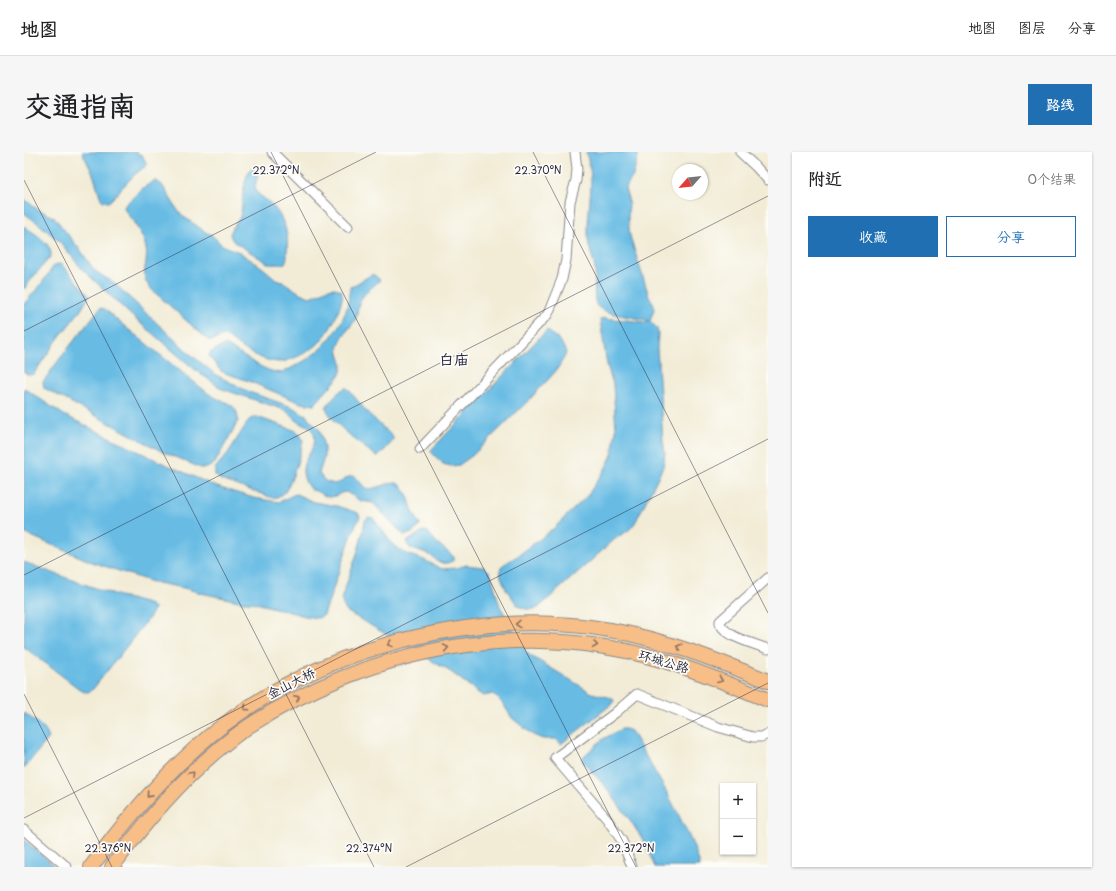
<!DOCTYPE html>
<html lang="zh">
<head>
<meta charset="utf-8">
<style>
	:root { --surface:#fff; --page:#f6f6f6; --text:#202124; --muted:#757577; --line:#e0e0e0; --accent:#1f6fb2 }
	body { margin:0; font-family:"Playpen Sans","LXGW WenKai TC",sans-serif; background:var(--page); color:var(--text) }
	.controls { position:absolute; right:12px; bottom:12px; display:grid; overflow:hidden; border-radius:0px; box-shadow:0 1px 3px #0004 }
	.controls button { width:36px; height:36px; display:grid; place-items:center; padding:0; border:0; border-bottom:1px solid var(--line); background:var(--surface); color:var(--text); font:20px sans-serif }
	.compass { position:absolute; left:648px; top:12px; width:36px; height:36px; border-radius:50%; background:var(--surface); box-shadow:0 1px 3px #0004; rotate:243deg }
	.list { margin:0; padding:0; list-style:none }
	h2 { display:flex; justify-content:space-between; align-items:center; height:52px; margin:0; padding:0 16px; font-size:17px }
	h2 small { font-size:13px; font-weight:400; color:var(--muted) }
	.actions { display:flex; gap:8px; padding:12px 16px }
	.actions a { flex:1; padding:9px 0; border:1px solid var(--accent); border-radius:0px; text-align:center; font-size:14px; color:var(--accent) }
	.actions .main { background:var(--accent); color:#fff }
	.map { position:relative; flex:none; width:744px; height:715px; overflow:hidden; border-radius:0px }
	header { display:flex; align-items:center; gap:24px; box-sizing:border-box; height:56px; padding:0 20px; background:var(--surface); border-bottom:1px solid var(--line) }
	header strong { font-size:19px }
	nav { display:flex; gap:22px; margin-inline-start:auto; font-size:14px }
	.intro { display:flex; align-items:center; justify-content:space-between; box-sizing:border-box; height:96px; padding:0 24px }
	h1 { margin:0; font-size:28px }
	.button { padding:10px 18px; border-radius:0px; background:var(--accent); color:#fff; font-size:14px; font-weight:700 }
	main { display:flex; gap:24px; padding:0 24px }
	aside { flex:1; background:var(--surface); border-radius:0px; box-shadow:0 1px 3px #0004 }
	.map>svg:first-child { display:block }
</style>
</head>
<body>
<header>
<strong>地图</strong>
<nav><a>地图</a><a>图层</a><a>分享</a></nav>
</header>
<div class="intro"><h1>交通指南</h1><a class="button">路线</a></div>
<main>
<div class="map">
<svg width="744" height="715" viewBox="0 0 744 715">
	<rect width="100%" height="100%" fill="#fdfcf7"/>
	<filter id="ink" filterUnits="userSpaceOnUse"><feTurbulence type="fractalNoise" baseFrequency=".025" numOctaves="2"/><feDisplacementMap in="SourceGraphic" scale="8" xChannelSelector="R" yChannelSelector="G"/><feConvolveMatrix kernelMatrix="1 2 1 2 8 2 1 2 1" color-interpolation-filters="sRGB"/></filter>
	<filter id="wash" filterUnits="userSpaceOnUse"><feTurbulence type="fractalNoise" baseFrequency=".012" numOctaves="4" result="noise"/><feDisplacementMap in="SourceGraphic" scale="16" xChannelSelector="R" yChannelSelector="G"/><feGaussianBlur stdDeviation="0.9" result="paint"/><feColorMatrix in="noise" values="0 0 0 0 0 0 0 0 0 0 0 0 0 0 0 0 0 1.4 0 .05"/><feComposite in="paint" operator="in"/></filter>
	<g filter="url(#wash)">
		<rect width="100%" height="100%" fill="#f2ecd6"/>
		<path fill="#68bce4" stroke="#456f90" d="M 58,0 L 112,0 L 119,4 L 123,13 L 110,23 L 86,49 L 84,50 L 79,49 L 77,47 L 69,22 Z
			M 562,0 L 615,0 L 609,24 L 601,36 L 605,50 L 604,65 L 606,84 L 625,144 C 634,158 629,157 626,169 L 633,176 L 634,182 L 633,196 L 639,289 L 641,301 L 639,315 L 611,371 L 605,378 L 591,387 L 514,456 L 509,457 L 502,457 L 494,454 L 482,437 L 477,425 L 476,418 L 479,413 L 495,403 L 529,377 L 563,344 L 580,319 L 588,303 L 592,278 L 589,232 L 583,213 L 576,168 L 579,166 L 622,170 L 624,169 L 623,168 C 613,166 579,162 573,154 C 568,147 572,128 571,118 C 570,107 564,96 564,85 C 563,66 567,47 567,27 C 567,18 564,9 562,0 Z
			M 229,15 L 232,16 L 234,23 L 231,34 L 232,40 C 237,45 244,48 249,54 C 261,68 265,82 263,100 C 263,105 263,109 260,112 C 255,111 251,113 245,112 L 209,89 L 206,83 C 207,75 216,69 217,61 C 219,49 219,22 229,15 Z
			M 130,29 L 133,29 L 138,33 L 153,57 L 160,65 L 183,81 L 188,83 L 198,93 L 215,100 L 239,116 L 253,128 L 261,131 L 276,141 L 286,145 L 292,143 L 304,137 L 311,136 L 317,138 C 318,141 319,144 318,147 C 315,162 305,181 294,192 C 287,199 265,210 255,210 C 239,209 223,200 211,191 C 207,188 205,186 201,184 C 195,185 190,189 184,188 L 127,137 C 114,121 125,114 122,96 C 120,87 115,78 110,71 C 106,65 102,61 100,55 L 102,52 L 119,36 Z
			M 0,47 L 13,57 L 30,65 L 57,99 L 71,119 L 90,131 L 165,201 L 192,223 L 225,240 L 268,255 L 282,263 L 287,269 L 295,277 L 298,286 L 300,296 L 300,306 L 295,321 L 296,323 L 301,329 L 310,332 L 317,330 L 324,325 L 328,324 L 332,325 L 341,336 L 346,337 L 357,334 L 369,330 L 373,331 L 378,334 L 384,344 L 389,360 L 396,372 C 394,378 386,383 380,383 L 349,351 L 337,349 L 322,340 C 316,340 312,345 306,345 C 299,345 294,338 287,338 C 281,332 277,321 280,312 C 284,302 296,290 288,278 C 285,273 280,273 275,270 C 270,267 266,262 261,258 L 198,237 L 169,216 L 109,165 L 57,116 L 36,90 L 15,72 L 0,61 Z
			M 0,74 C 9,81 28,90 27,104 L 10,124 L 0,137 Z
			M 34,112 L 38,113 L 63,141 L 65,144 L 63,148 L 57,158 L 36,184 L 11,220 L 10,222 L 5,223 L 0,220 L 0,152 L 18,131 L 29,115 Z
			M 347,123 L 350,123 L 356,128 C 349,135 339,141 335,151 C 333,156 334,162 332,166 C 327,176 318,182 315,193 C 312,206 324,209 314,226 L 290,253 L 277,251 L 222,228 L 201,221 L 197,219 L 187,207 L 185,203 L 186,201 L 200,193 L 203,194 C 218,202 234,216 251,220 C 258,222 265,217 271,214 C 294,203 315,181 323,156 C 325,149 324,142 327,135 Z
			M 76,156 L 81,157 L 94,169 L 185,242 C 189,244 193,247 197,248 C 208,253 214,255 214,269 L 191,311 C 187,314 183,317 177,316 L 139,300 L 20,236 L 19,230 L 34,209 Z
			M 523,178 L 537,190 L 542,200 L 541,204 L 532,219 L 505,248 L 449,303 L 435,313 L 427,314 L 419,312 L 406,299 Z
			M 0,236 L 40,263 L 130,307 L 193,335 L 230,346 L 255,350 L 269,343 L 272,342 L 290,350 L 313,354 L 334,361 L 336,365 L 329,379 L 302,457 L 300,463 L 294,466 L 281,464 L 228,450 L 219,450 L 177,441 L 160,436 L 128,430 L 68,410 L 0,381 Z
			M 321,236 L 323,236 L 344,261 L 369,285 L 369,289 L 356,303 L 352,304 C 340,295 305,269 302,255 C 307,248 313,240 321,236 Z
			M 230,265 L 233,265 L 270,278 L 275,281 L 279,288 C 277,299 267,335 260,341 C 257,344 253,345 249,346 L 197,328 L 191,323 L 191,317 L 193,314 L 204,301 L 225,268 Z
			M 344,365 L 349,366 L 369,393 L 379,400 L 391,405 L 400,408 L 418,417 L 433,416 L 442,413 L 459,415 L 466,420 L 476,454 L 502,500 L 507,504 L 568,541 L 588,546 L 590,549 L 588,552 L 537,592 L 532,587 L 519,587 L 509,583 L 488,566 L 479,552 L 469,542 L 459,544 L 456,542 L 427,520 L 322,459 L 319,453 L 317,447 C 326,421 337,395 341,368 Z
			M 399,379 L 404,380 L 412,390 L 430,405 L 430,408 C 426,410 423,412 418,411 C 411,409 408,403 402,401 C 395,398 386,399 383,392 L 383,390 Z
			M 0,410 C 42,426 83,441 127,453 L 130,456 L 128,462 L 69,537 C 65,540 63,541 58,539 L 0,495 Z
			M 0,561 C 9,568 21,574 25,586 L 0,616 Z
			M 597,577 L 602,577 L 607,579 C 625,610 644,640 659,672 C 666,686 673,700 676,715 L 631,715 L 619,688 L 606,668 L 581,634 L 559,610 L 559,606 L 561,603 L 579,587 Z
			M 0,688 L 32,715 L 0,715 Z"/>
	</g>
	<g filter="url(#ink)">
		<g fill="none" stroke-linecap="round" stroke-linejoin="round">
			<g stroke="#8a8788" stroke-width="11">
				<path id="minor" d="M 248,0 L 324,75
					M 716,0 L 732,15 L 744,28
					M 396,297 L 524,162 L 538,127 L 542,108 L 546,50 L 552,28 L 553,17 L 551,0
					M 744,426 L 696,469 L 696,472 C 704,486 729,491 744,497
					M 0,678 L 43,715
					M 608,715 L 598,689 L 583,667 L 531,606 L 591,561 L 613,542 L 694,575 L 729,585 L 737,585 L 744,582"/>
			</g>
			<g stroke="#8a8788" stroke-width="16">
				<path id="trunk" d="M 67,715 C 105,663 147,613 198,574 C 302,494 456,455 586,478 C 642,488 692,508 744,529
					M 88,715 C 126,663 171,611 225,574 C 254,555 286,539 318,526 C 401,493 492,480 581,495 C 638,504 691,526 744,548"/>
			</g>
			<use href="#minor" stroke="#fff" stroke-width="9"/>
			<use href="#trunk" stroke="#f7be87" stroke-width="14"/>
		</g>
		<defs><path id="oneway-chevron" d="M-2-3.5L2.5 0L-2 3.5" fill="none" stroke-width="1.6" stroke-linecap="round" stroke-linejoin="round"/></defs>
		<g stroke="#8c7061">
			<use href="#oneway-chevron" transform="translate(494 472) rotate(179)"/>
			<use href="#oneway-chevron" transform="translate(366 492) rotate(164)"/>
			<use href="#oneway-chevron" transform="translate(571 493) rotate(8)"/>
			<use href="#oneway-chevron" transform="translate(655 495) rotate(-164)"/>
			<use href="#oneway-chevron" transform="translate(422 496) rotate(-10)"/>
			<use href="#oneway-chevron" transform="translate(696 528) rotate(22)"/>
			<use href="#oneway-chevron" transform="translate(273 546) rotate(-26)"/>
			<use href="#oneway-chevron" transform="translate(222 556) rotate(146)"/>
			<use href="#oneway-chevron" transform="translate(168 622) rotate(-45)"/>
			<use href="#oneway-chevron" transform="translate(125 643) rotate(132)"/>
		</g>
	</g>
	<path fill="none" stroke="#22223b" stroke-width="1" stroke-opacity="0.45" d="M 247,0 L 612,715M 509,0 L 744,461M 0,28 L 350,715M 0,179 L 352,0M 0,423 L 744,44M 0,542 L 88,715M 0,666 L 744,287M 382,715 L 744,531"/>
	<g text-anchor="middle" stroke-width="3.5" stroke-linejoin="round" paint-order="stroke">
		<g font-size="13" fill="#22223b" stroke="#fdfcf7">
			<text transform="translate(640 509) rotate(16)" y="5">环城公路</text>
			<text transform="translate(267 531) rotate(-27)" y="5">金山大桥</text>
		</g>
		<g font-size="15" fill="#22223b" stroke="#fdfcf7">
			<text x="430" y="213">白庙</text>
		</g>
	</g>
	<g font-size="10" text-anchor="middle" fill="#22223b" stroke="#fdfcf7" stroke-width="3.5" stroke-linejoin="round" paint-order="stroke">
		<text x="252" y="22">22.372°N</text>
		<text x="514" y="22">22.370°N</text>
		<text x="84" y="700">22.376°N</text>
		<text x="345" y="700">22.374°N</text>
		<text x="607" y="700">22.372°N</text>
	</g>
</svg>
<div class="controls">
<button>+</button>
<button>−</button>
</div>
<svg class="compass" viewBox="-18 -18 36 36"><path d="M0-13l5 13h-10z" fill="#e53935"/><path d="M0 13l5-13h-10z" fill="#757577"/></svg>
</div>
<aside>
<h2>附近<small>0个结果</small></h2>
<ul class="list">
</ul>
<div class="actions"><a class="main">收藏</a><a>分享</a></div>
</aside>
</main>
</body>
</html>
